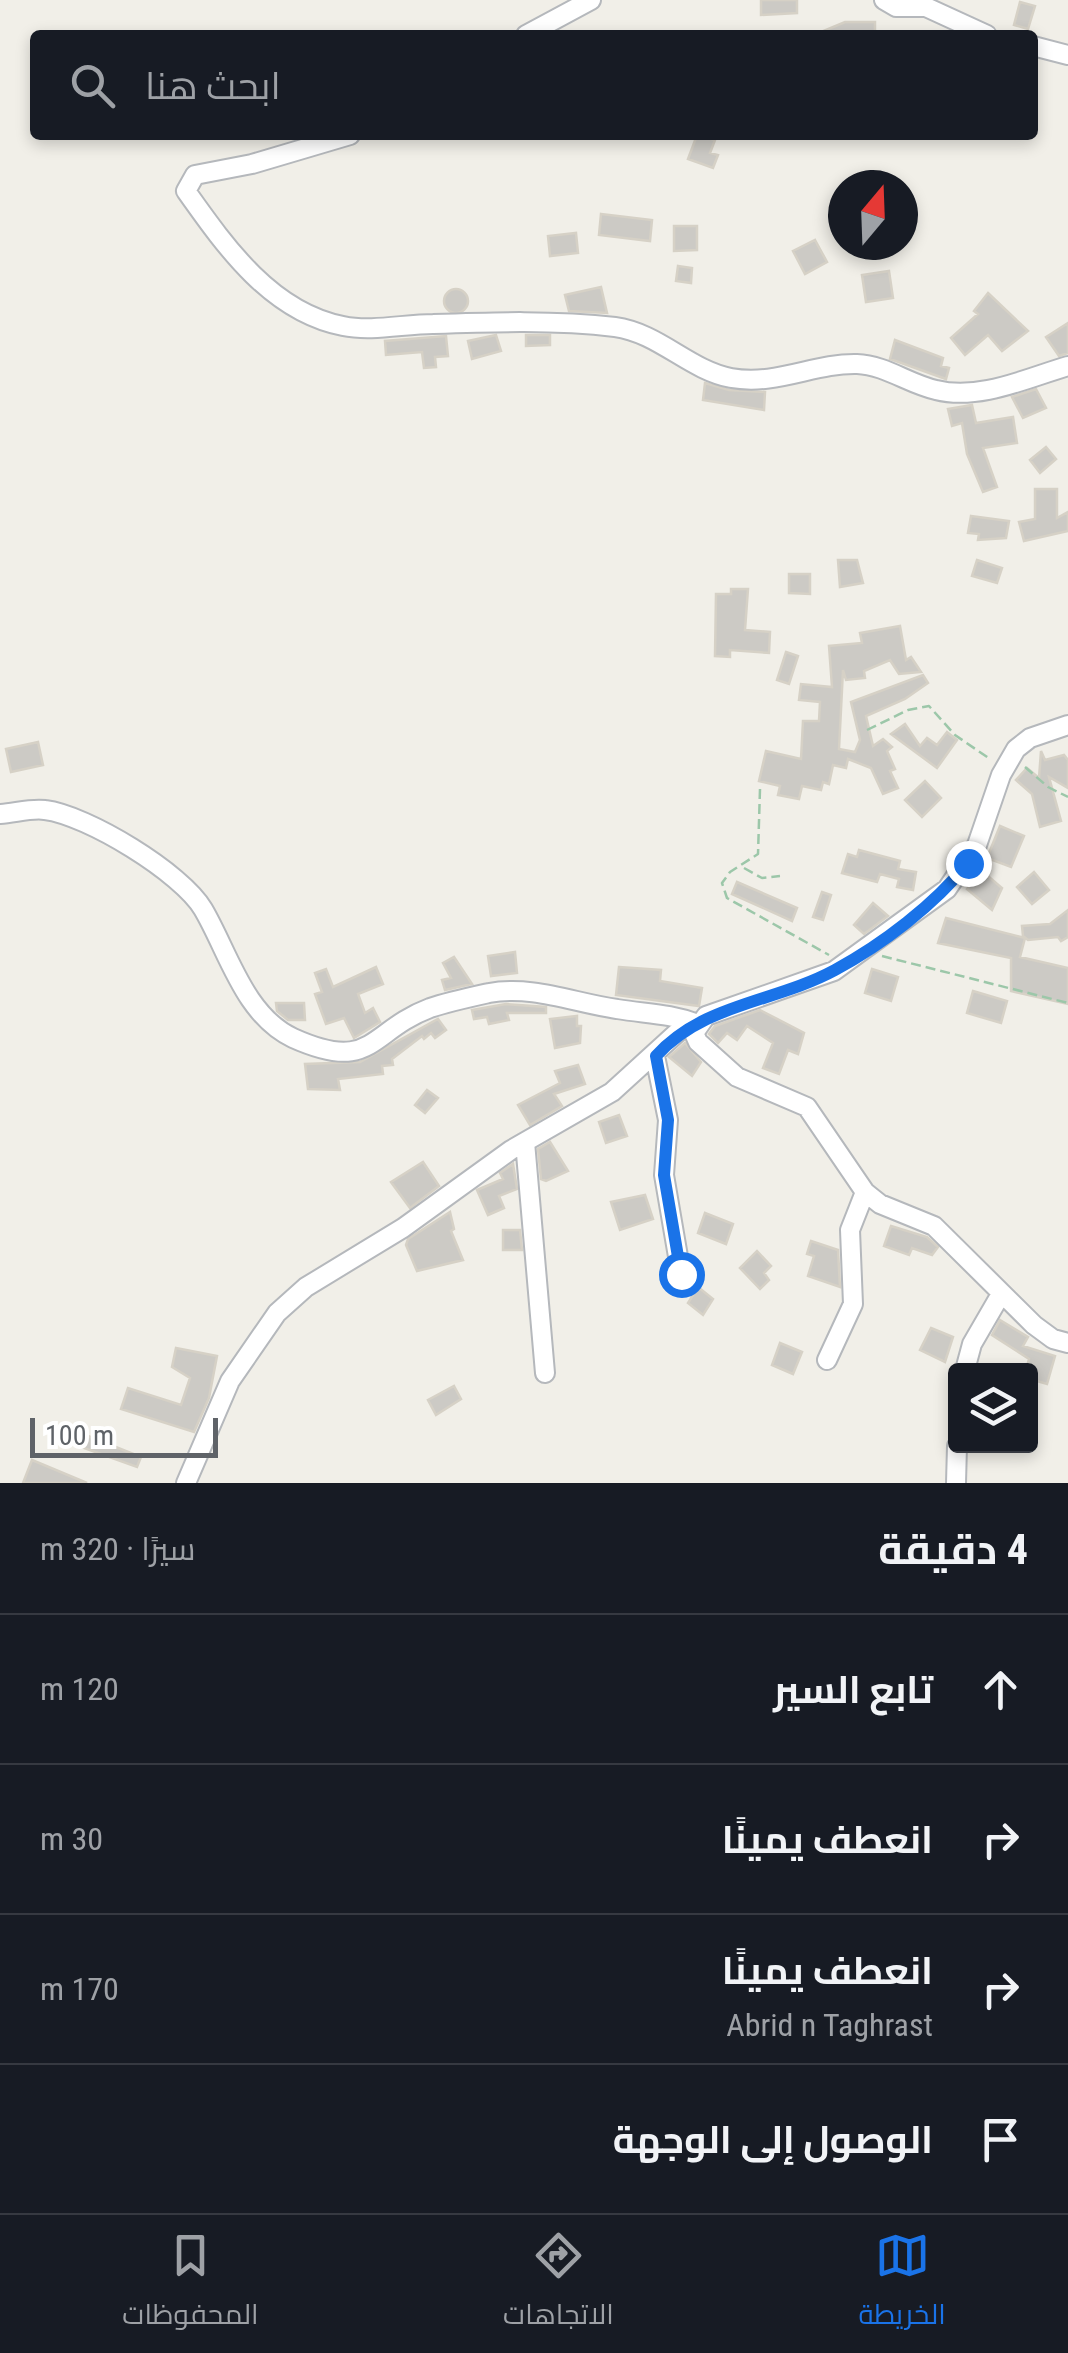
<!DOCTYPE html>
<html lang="ar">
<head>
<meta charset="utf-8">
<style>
	:root { --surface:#171b24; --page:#20242c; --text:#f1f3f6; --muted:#9ea1a6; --line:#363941; --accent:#1a73e8 }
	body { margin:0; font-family:"Roboto Condensed",Cairo,sans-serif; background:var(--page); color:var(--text); direction:rtl }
	.controls { position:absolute; right:30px; bottom:30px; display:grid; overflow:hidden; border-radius:10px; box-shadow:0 5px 15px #0003 }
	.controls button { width:90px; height:90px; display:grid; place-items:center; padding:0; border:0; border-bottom:2px solid var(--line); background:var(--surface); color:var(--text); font:50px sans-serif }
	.compass { position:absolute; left:828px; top:170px; width:90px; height:90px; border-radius:50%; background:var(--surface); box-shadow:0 5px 15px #0003; rotate:19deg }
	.scale { position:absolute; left:30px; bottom:25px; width:188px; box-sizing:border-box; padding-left:10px; border:5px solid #5f6368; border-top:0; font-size:28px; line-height:35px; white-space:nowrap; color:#5f6368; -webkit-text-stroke:8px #fff; paint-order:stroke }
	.stop { position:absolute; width:30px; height:30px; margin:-22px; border:8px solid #1a73e8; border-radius:50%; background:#fff }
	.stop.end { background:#1a73e8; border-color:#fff; box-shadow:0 2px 10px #0008 }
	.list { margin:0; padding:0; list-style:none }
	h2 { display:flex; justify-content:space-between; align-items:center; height:130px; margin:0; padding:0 40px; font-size:42px }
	h2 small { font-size:32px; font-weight:400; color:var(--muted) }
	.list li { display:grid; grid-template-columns:65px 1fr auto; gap:30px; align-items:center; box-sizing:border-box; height:150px; padding:0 40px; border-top:2px solid var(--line) }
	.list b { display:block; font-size:38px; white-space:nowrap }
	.list p { margin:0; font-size:32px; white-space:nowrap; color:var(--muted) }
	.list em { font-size:32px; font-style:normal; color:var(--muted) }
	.icon { flex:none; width:55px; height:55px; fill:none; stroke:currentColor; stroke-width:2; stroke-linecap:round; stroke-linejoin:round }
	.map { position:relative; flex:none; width:1068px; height:1483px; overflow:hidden; direction:ltr }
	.search { position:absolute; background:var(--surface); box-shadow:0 5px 15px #0003; left:30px; right:30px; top:30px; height:110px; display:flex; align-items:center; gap:25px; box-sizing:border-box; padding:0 35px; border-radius:10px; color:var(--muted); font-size:38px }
	.sheet { height:730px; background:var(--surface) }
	nav { display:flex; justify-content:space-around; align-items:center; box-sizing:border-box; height:140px; border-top:2px solid var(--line); background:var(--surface); font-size:28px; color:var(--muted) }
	nav a { display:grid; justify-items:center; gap:5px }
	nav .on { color:var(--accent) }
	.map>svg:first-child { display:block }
</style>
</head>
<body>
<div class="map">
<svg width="1068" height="1483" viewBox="0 0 1068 1483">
	<rect width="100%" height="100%" fill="#f1efe8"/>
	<path fill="#cccac5" stroke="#d6d1c6" stroke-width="2.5" d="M 761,0 L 797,0 L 797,13 L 761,15 Z
		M 1020,2 L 1035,6 L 1028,29 L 1014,25 Z
		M 845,22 L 875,22 L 875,33 L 814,35 Z
		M 697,135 L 715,140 L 710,153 L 718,155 L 713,168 L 688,159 Z
		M 601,214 L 652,220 L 650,241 L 599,235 Z
		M 674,226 L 697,226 L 697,250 L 674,251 Z
		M 576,233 L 578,253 L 550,256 L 548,236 Z
		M 815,240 L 827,262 L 805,274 L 793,251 Z
		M 678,266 L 692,268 L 691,283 L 676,281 Z
		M 889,271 L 893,298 L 866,302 L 862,275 Z
		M 601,287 L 607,313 L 569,311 L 565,295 Z
		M444 301a12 12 0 1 1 24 0a12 12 0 1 1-24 0Z
		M 988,293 L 1028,331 L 1002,351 L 988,335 L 965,355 L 951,338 L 978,314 L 974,311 Z
		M 1068,323 L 1068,353 L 1059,356 L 1046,337 Z
		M 496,335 L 501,351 L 472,359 L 468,341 Z
		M 526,335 L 550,335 L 550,345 L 526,346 Z
		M 446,336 L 448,356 L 435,357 L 436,367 L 424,368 L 422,352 L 386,355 L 385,341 Z
		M 895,340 L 943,358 L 941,366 L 949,368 L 946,379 L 890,359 Z
		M 705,383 L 729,390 L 765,392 L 764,410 L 703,400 Z
		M 1036,389 L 1046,408 L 1023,418 L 1012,397 Z
		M 972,405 L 976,423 L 1013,417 L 1017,443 L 983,448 L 997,487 L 983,492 L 967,454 L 962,423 L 952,426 L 948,409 Z
		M 1046,447 L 1056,459 L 1040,473 L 1030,460 Z
		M 1035,489 L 1057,489 L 1057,518 L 1068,512 L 1068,531 L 1024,541 L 1019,522 L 1035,519 Z
		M 971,516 L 1009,521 L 1006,538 L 978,540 L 979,534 L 968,533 Z
		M 838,560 L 857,560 L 863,583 L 840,587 Z
		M 977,560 L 1002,568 L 997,583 L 972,576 Z
		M 789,574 L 810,574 L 810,594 L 789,593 Z
		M 731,589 L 748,589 L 745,630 L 770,632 L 769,653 L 730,650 L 730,657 L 715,656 L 716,594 L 731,594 Z
		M 900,626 L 906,660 L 911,657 L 921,672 L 899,674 L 890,660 L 864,671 L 865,678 L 846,680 L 843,670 L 839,749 L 855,752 L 860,740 L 851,702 L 923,675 L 928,683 L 905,699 L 866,716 L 873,746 L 883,739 L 892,747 L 887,751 L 895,769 L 890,771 L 898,788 L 883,794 L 871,768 L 848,759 L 846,768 L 833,765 L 829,784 L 823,782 L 821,790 L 802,786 L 799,799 L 778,795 L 780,786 L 759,781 L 766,751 L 801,759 L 803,721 L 819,721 L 820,702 L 799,700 L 801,684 L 832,687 L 829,646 L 862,643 L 860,633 Z
		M 786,652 L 798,656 L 789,684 L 777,680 Z
		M 905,724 L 920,746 L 927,738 L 937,745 L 947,732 L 957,740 L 937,768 L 891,734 Z
		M 38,742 L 43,765 L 11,772 L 6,749 Z
		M 1041,751 L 1045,760 L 1064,755 L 1068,760 L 1068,788 L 1049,777 L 1061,821 L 1040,827 L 1032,794 L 1016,780 L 1027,768 L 1039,778 Z
		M 925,781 L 941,798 L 922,817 L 905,800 Z
		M 1000,826 L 1024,836 L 1011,867 L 987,858 Z
		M 859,850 L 900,861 L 898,869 L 916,872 L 913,890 L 897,887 L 899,879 L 880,874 L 877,882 L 842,873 L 848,854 L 857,857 Z
		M 982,871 L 1002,888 L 992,910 L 967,889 Z
		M 1034,872 L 1049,890 L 1032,904 L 1017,887 Z
		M 737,882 L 797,908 L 792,921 L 732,894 Z
		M 822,892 L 831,895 L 823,920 L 813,917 Z
		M 873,903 L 888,916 L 864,934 L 854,925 Z
		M 1068,910 L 1068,937 L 1061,941 L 1058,937 L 1028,940 L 1023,936 L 1022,926 L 1050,924 Z
		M 946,918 L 1025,938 L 1020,957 L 1068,968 L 1068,1004 L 1011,991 L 1011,958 L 938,943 Z
		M 515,952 L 517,973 L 491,976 L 488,956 Z
		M 454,957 L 472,984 L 445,990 L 442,980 L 451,978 L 443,963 Z
		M 376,967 L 383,984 L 358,994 L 365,1013 L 373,1008 L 380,1022 L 354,1038 L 344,1018 L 326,1024 L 315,994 L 322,992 L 315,973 L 326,969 L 333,987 Z
		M 619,967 L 661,970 L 660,981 L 702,988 L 699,1006 L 616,995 Z
		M 872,969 L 898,977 L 891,1001 L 865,993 Z
		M 973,991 L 1007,1001 L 1001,1023 L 967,1013 Z
		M 276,1003 L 304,1003 L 305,1020 L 288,1020 L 277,1011 Z
		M 506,1004 L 546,1007 L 546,1013 L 507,1013 L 509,1020 L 489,1024 L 487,1017 L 474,1019 L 472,1010 Z
		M 760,1010 L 804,1033 L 798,1054 L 788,1050 L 779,1074 L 763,1068 L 773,1043 L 747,1026 L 737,1040 L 727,1033 L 718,1043 L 709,1034 L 715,1026 Z
		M 577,1016 L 577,1026 L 581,1026 L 580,1043 L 555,1048 L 550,1019 Z
		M 438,1019 L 446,1030 L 435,1038 L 431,1033 L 424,1039 L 422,1036 L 392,1059 L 393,1065 L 382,1066 L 383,1074 L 338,1079 L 340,1090 L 308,1089 L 305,1064 L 360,1062 Z
		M 685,1043 L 701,1062 L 692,1076 L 669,1057 Z
		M 578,1065 L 585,1084 L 554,1094 L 562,1106 L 530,1125 L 518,1105 L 560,1083 L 555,1071 Z
		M 427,1090 L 438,1098 L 425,1113 L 415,1105 Z
		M 619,1115 L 627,1136 L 606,1143 L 599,1122 Z
		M 550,1142 L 568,1171 L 546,1181 L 541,1179 L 538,1149 Z
		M 423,1162 L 439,1186 L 410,1208 L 391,1182 Z
		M 513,1164 L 517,1189 L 499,1196 L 504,1208 L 488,1215 L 477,1190 L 503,1179 L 500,1173 Z
		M 645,1195 L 653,1219 L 620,1230 L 611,1202 Z
		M 450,1212 L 454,1229 L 451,1231 L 463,1260 L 417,1271 L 406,1245 L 408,1239 Z
		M 705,1213 L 733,1224 L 726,1244 L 698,1233 Z
		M 891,1226 L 927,1237 L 938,1247 L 932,1255 L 912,1248 L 909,1255 L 884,1246 Z
		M 503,1230 L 520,1230 L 522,1250 L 503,1250 Z
		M 811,1241 L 838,1250 L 840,1287 L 808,1276 L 814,1256 L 807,1254 Z
		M 757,1251 L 771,1266 L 764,1273 L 769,1280 L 760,1289 L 740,1268 Z
		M 698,1287 L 713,1299 L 703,1315 L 688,1303 Z
		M 1000,1320 L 1028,1337 L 1023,1346 L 1055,1356 L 1047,1384 L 1030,1379 L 1030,1370 L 1026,1370 L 1029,1359 L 992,1335 Z
		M 931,1328 L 953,1337 L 945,1362 L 920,1350 Z
		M 780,1343 L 802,1352 L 793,1374 L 772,1365 Z
		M 176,1348 L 217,1356 L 209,1398 L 194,1432 L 121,1409 L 128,1388 L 181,1405 L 190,1378 L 172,1367 Z
		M 454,1386 L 461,1399 L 436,1415 L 428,1400 Z
		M 88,1436 L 141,1457 L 137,1467 L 84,1448 Z
		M 32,1460 L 87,1483 L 23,1483 Z"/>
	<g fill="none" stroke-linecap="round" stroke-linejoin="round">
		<g stroke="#b5b8bc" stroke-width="22">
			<path id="minor" d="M 884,0 L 896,7 L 926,7 L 987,35
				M 526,35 L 591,0
				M 1033,46 L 1068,55
				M 350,135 L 252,164 L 195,175 L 186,191 C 225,246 271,312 343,326 C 372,332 404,324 433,324 C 493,322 555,320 615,327 C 659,333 689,370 731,378 C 777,386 814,363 857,364 C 885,365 909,384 936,390 C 979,401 1027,378 1068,366
				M 1068,725 L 1030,738 L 1016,749 L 1001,775 L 977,845 L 947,889 L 834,971 L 706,1016 L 694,1033 L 698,1042 L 737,1077 L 807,1107 L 865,1192 L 880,1204 L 934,1226 L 1034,1325 L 1053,1339 L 1068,1343
				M 0,814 C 15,813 31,808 45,810 C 87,815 182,873 203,909 C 228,951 244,1015 293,1038 C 373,1074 369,1031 430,1008 C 448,1002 471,997 489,993 C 533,985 574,1003 617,1009 C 647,1014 668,1013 698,1024
				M 655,1056 L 668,1120 L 664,1175 L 681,1274
				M 525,1142 L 545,1373
				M 827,1360 L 853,1304 L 850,1230 L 865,1192
				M 965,1370 L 972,1344 L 1001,1294
				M 186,1483 L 230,1381 L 277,1313 L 306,1287 L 403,1228 L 511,1150 L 612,1092 L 680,1030 L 698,1024
				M 956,1483 L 957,1446"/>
		</g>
		<path stroke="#9cc7a9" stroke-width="2.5" stroke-dasharray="10 5" stroke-linecap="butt" d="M 867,730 L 908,710 L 929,706 L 955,735 L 990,759
			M 1025,767 L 1048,787 L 1068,797
			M 760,789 L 758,854 L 730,872 L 722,883 L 727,898 L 829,955
			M 744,868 L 762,878 L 780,876
			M 882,956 L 1068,1003"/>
		<use href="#minor" stroke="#fff" stroke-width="18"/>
	</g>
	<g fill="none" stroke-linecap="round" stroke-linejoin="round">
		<path stroke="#1a73e8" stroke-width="12" d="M 681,1274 L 664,1175 L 668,1120 L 656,1056 C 704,1003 774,1003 835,970 C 883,944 934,905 968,863"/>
	</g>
</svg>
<div class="controls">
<button><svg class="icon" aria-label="layers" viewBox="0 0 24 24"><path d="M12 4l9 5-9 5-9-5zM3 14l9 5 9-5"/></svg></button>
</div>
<svg class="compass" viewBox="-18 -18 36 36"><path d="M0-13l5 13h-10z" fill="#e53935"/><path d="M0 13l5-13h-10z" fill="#9ea1a6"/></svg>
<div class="scale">100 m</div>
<div class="stop" style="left:681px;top:1274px"></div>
<div class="stop end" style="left:968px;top:863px"></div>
<div class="search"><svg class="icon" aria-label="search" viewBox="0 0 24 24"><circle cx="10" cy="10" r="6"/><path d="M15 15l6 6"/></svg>ابحث هنا</div>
</div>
<section class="sheet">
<h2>4 دقيقة<small>سيرًا · 320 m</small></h2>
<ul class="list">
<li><svg class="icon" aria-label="ahead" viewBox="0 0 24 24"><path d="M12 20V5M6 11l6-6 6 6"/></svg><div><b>تابع السير</b></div><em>120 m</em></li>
<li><svg class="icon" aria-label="right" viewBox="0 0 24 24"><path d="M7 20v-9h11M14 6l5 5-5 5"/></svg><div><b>انعطف يمينًا</b></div><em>30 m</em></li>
<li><svg class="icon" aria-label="right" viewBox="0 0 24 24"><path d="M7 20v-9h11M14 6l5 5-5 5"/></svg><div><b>انعطف يمينًا</b><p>Abrid n Taghrast</p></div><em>170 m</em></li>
<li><svg class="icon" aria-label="arrive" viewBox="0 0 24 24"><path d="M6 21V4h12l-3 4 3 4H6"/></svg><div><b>الوصول إلى الوجهة</b></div></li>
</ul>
</section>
<nav>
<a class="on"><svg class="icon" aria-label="map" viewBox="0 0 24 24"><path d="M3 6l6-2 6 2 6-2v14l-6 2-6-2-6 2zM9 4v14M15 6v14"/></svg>الخريطة</a>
<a><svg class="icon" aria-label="directions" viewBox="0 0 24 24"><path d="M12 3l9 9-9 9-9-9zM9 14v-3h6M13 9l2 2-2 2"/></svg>الاتجاهات</a>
<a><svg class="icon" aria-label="saved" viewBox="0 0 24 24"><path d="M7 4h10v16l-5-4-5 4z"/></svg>المحفوظات</a>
</nav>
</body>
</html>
